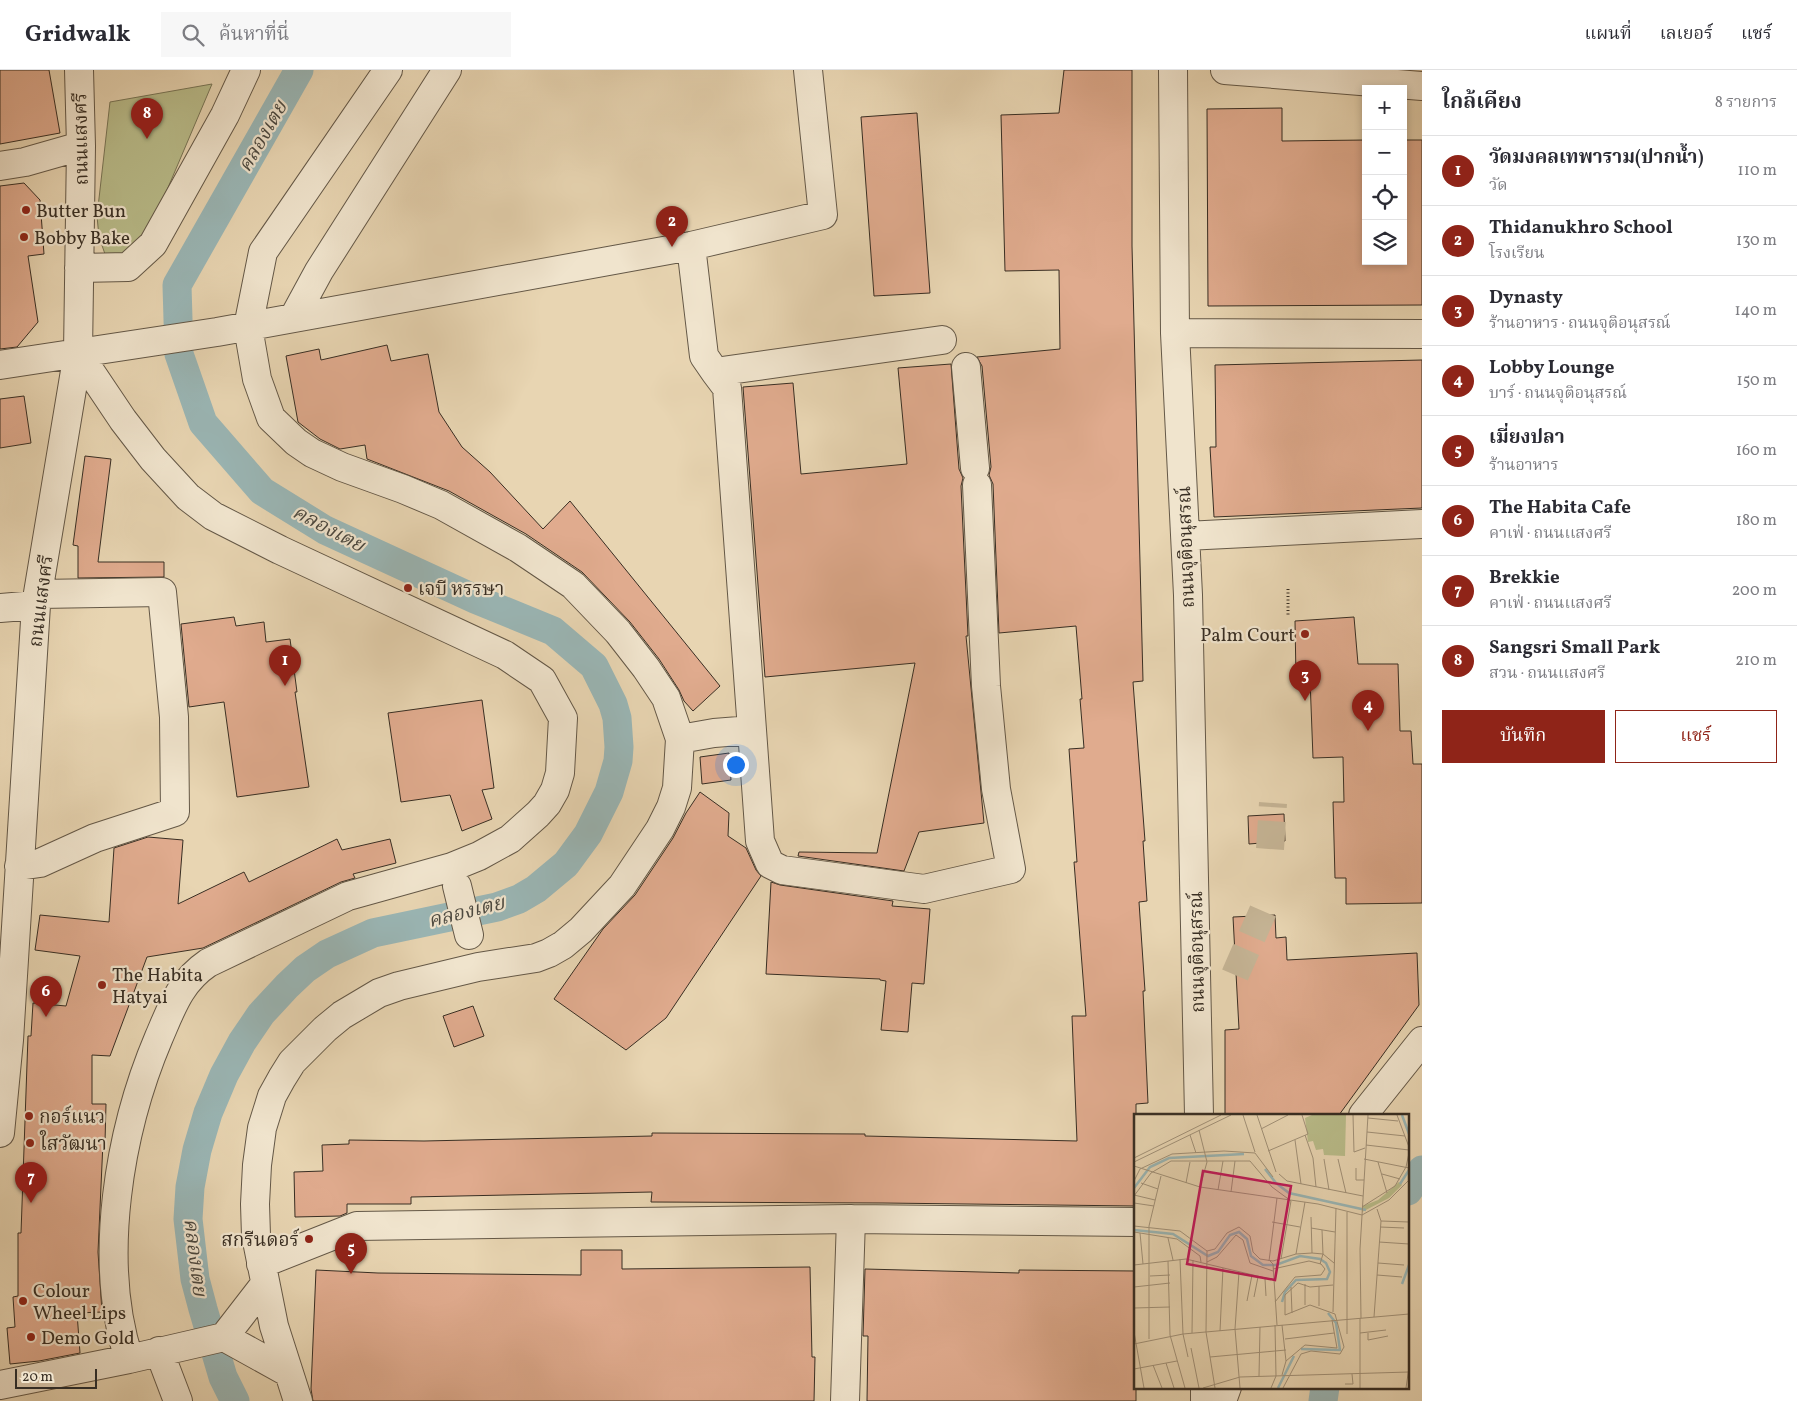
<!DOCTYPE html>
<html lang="th">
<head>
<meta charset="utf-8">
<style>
	:root { --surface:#fff; --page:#f7f7f7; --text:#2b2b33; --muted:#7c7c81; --line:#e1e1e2; --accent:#8f2418 }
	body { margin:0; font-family:Vollkorn,"Noto Serif Thai",serif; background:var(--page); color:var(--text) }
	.controls { position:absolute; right:15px; top:15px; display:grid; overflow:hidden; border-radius:0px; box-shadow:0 2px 8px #0003 }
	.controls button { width:45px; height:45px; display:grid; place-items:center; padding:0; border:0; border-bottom:1px solid var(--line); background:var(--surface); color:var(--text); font:25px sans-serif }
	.scale { position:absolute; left:15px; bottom:12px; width:82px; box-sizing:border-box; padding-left:5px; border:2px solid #382e23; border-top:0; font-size:14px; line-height:18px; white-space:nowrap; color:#382e23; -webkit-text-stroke:4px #f0e4cd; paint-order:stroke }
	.you { position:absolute; left:735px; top:694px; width:18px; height:18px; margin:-12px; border:4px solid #fff; border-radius:50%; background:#1a73e8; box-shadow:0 0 0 8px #1a73e833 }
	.badge { display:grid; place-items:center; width:32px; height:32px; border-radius:50%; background:var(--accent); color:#fff; font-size:16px; font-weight:700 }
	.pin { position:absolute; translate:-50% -41px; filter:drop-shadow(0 1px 2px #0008) }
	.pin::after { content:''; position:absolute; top:26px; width:18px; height:15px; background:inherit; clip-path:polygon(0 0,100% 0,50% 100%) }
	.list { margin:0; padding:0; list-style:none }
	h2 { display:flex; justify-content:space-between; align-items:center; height:65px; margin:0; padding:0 20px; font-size:21px }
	h2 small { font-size:16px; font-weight:400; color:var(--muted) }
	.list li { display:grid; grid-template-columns:32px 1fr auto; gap:15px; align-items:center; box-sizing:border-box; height:70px; padding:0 20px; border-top:1px solid var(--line) }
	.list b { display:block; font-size:19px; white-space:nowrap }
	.list p { margin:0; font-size:16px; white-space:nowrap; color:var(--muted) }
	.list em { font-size:16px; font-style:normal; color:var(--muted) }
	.actions { display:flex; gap:10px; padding:15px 20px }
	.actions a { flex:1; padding:11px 0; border:1px solid var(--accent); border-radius:0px; text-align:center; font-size:18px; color:var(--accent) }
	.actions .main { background:var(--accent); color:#fff }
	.icon { flex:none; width:28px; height:28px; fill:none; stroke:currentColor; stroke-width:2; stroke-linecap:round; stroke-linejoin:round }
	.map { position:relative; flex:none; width:1422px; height:1331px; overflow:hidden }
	header { display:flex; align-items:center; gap:30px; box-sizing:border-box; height:70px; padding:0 25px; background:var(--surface); border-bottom:1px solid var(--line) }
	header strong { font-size:24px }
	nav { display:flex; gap:28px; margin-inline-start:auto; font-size:18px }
	.search { width:350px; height:45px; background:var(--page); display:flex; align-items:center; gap:12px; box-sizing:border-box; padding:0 18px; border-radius:0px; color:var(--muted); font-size:19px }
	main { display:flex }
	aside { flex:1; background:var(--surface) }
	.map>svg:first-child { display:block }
</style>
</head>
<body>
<header>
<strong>Gridwalk</strong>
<div class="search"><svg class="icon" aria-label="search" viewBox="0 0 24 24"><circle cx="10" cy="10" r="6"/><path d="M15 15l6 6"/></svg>ค้นหาที่นี่</div>
<nav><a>แผนที่</a><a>เลเยอร์</a><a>แชร์</a></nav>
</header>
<main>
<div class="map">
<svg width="1422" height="1331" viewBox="0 0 1422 1331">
	<rect width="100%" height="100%" fill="#e8d5b2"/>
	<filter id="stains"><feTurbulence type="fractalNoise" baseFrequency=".004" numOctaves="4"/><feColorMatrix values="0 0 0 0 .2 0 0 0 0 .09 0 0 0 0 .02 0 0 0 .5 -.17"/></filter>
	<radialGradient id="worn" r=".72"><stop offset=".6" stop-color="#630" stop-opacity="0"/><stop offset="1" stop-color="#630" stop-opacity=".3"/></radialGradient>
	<path fill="#b9bc8a" stroke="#787556" d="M 212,14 L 150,160 L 129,188 L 105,184 L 99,167 L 97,146 L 110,32 Z"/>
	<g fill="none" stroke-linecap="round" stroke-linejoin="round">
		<path stroke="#9ab6b5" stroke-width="29" d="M 1408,1121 L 1422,1100
			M 235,1331 L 223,1307 L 203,1239 L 195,1209 L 188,1149 L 190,1117 L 197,1080 L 208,1043 L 224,1005 L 242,972 L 261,944 L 287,916 L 305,899 L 327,884 L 373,863 L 497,837 L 519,829 L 536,819 L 566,794 L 588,764 L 609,722 L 618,691 L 619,677 L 617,648 L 613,634 L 594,596 L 553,561 L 475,529 L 325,460 L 262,421 L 203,353 L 179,284 L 177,215 L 299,0
			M 1323,1331 L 1325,1317"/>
	</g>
	<path fill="#e0ab8e" stroke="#382e23" d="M 0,0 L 49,0 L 60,63 L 0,74 Z
		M 1064,0 L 1132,0 L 1132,176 L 1143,611 L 1133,612 L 1145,771 L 1143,771 L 1147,831 L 1139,832 L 1145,921 L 1143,921 L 1148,1033 L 1136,1034 L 1136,1136 L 883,1133 L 651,1132 L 652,1122 L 411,1127 L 411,1134 L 347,1134 L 347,1143 L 340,1146 L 295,1147 L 294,1102 L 323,1101 L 322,1075 L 349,1074 L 349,1070 L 424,1071 L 652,1066 L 652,1063 L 865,1064 L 865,1066 L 1077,1071 L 1072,946 L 1086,946 L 1074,792 L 1077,792 L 1069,679 L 1084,678 L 1080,629 L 1082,629 L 1076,556 L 999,563 L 993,414 L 989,405 L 991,397 L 982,296 L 977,287 L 1060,279 L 1059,200 L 1005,201 L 1001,45 L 1059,43 Z
		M 1282,38 L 1282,71 L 1366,70 L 1366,191 L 1403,191 L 1403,70 L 1422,70 L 1422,235 L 1208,236 L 1207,39 Z
		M 917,43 L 930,223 L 874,226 L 861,47 Z
		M 24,113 L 40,130 L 44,184 L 28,186 L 38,252 L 17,277 L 0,279 L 0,116 Z
		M 387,275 L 391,291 L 428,284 L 439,342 L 462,377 L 490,402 L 543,459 L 570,431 L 720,616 L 693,641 L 684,631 L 679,620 L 659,589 L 630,552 L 582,502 L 526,464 L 449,421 L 367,389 L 365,375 L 340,379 L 320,369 L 298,352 L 286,286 L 319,279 L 321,290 Z
		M 1422,290 L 1422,438 L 1214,447 L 1210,377 L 1216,377 L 1215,295 Z
		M 951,294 L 959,399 L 963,408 L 961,416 L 968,566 L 966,566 L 984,753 L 919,762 L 904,801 L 798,786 L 799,782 L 877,783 L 915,593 L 765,607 L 743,317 L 793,313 L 801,404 L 907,394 L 898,298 Z
		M 24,326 L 31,373 L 0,378 L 0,329 Z
		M 85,386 L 111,389 L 98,492 L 164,492 L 164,507 L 78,508 L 78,476 L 73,475 Z
		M 234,547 L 236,556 L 264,552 L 266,572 L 290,569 L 297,622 L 295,622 L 309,717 L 237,727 L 224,632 L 189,637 L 181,554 Z
		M 1354,547 L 1358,594 L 1398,594 L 1400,661 L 1411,661 L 1413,694 L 1422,694 L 1422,833 L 1346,834 L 1346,808 L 1335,808 L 1333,732 L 1344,732 L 1343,687 L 1313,688 L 1310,609 L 1296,608 L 1295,551 Z
		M 482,630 L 494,718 L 482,720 L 492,749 L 462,761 L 450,725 L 401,732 L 388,643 Z
		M 729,683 L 731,710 L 702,714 L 700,687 Z
		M 700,722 L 729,743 L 728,766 L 746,778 L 756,800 L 761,806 L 666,948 L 626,980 L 554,929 L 603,859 L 635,825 L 673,768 L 686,743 Z
		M 1284,744 L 1285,771 L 1249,774 L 1248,746 Z
		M 148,767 L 183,770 L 178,834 L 244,802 L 249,812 L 337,769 L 342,780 L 390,769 L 396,793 L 353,804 L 355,808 L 341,812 L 203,878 L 147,887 L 110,986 L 92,985 L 92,1034 L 106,1034 L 105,1072 L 103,1072 L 98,1182 L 102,1242 L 77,1243 L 80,1283 L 39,1291 L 10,1294 L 7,1258 L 15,1257 L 13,1227 L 18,1226 L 18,1163 L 21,1163 L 28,966 L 31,966 L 33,933 L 66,936 L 80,886 L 35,880 L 40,845 L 109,852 L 114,778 Z
		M 771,812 L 780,815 L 893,831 L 892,836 L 930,839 L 924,914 L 912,913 L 908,962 L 881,960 L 886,911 L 880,910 L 880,909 L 766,904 Z
		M 1275,845 L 1276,868 L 1286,867 L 1287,890 L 1417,883 L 1419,935 L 1339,1045 L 1225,1045 L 1225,960 L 1239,959 L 1233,847 Z
		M 473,936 L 484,966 L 454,977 L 443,946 Z
		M 581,1180 L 622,1180 L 622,1199 L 810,1197 L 812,1287 L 815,1287 L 814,1331 L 313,1331 L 311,1319 L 316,1200 L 378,1203 L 581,1205 Z
		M 865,1199 L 1019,1203 L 1019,1200 L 1136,1201 L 1136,1331 L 867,1331 L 868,1266 L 863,1266 Z"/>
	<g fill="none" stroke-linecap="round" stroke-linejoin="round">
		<path stroke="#c5b495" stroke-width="28" stroke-dasharray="28 14" stroke-linecap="butt" d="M 1270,779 L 1273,733
			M 1235,905 L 1263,841"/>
		<g stroke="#645847" stroke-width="30">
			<path id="minor" d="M 1173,0 L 1175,263 L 1188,525 L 1199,1045
				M 1225,0 L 1422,16
				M 0,96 L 25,92 L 81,76
				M 691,176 L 704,286 L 715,302 L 942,270
				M 79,198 L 128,197 L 153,174 L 225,45 L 246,0
				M 294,247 L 319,201 L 447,0
				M 1175,263 L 1422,264
				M 78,283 L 123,350 L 153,389 L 188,427 L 213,446 L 280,480 L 505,585 L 542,610 L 563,648 L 560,703 L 555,720 L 547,734 L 538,744 L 510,769 L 479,786 L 452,797 L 348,826 L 208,893 C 180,912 172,937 159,967 C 119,1061 97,1190 129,1289
				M 0,295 L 217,262 L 691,176 L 823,145 L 808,0
				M 966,297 L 975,398
				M 1186,466 L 1422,454
				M 0,538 L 36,535
				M 752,660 L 760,771 L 770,794 L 782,800 L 924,819 L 1011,799 L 996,719 L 986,616 L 977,415
				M 680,669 L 714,663 L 752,660 L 727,318 L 715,302
				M 19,796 L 40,793 L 95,768 L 175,742 L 174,647 L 162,522 L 39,524
				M 457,816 L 469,865
				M 1363,1045 L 1422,971
				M 0,1063 L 9,970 L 36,535 L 78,283 L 81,76 L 79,0
				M 261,1194 L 357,1156 L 851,1149 L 1136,1152
				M 224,1267 L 289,1303
				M 159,1281 L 178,1331
				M 0,1315 L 129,1289 L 224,1267 L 265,1214
				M 1205,1317 L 1205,1331
				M 298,1331 L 274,1256 L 256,1166 L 255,1134 L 257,1095 L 262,1058 L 272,1026 L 282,1008 L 292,992 L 325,959 L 342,945 L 379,923 L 399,916 L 478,897 L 536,888 L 549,883 L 563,875 L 581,860 L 622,816 L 660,759 L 671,737 L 677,718 L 680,669 L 666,628 L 646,598 L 618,562 L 573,515 L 518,478 L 441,435 L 403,419 L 342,397 L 312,383 L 296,372 L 271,348 L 257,309 L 248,257 L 263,182 L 388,0
				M 845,1331 L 851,1149
				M 1222,1331 L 1227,1317"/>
		</g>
		<path stroke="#382e23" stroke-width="3" stroke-dasharray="1 2.5" stroke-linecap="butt" d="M 1288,519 L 1288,547"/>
		<use href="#minor" stroke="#f0e4cd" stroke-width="28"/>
	</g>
	<g fill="#8f2418" stroke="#f0e4cd" stroke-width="2">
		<circle cx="26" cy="140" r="5"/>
		<circle cx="24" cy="167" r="5"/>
		<circle cx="408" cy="518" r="5"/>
		<circle cx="1305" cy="564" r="5"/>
		<circle cx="102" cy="915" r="5"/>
		<circle cx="29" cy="1046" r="5"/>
		<circle cx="30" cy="1073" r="5"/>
		<circle cx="309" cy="1169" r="5"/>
		<circle cx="23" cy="1231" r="5"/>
		<circle cx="31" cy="1267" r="5"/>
	</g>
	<g text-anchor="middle" stroke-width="4.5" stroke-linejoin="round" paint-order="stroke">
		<g font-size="19" fill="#382e23" stroke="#f0e4cd">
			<text transform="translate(80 69) rotate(-91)" y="7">ถนนเเสงศรี</text>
			<text transform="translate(1185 477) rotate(-92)" y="7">ถนนจุติอนุสรณ์</text>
			<text transform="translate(40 531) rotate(-83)" y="7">ถนนเเสงศรี</text>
			<text transform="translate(1196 882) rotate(-91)" y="7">ถนนจุติอนุสรณ์</text>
		</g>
		<g font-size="19" fill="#382e23" stroke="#f0e4cd" text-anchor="start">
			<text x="36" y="147">Butter Bun</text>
			<text x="34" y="174">Bobby Bake</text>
			<text x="418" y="525">เจบี หรรษา</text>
			<text x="1295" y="571" text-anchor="end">Palm Court</text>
			<text x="112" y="911">The Habita<tspan x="112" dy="22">Hatyai</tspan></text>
			<text x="39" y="1053">กอร์แนว</text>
			<text x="40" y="1080">ใสวัฒนา</text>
			<text x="299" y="1176" text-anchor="end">สกรีนดอร์</text>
			<text x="33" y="1227">Colour<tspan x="33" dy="22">Wheel Lips</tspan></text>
			<text x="41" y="1274">Demo Gold</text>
		</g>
		<g font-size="20" font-style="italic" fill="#4c4940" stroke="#f0e4cd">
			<text transform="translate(262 66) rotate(-60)" y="7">คลองเตย</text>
			<text transform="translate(329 458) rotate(28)" y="7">คลองเตย</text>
			<text transform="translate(466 841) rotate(-14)" y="7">คลองเตย</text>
			<text transform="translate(196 1187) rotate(83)" y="7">คลองเตย</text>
		</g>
	</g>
	<g transform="translate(1134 1044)">
		<rect width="275" height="275" fill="#e8d5b2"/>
		<path d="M 178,1 L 212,1 L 211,42 L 190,41 L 189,35 L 182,36 L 179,27 L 174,28 L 171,4 ZM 265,68 L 268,71 L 255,84 L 228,98 L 229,92 L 244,86 Z" fill="#b9bc8a"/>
		<path fill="none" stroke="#9ab6b5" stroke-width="2.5" d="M 268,1 L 275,20M 131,55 L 142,69 L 155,79 L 232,96M 266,70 L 275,56M 0,74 L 16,53 L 35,44 L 110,40M 0,116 L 39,120 L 74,142 L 84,138 L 96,121 L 105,118 L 113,125 L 117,142 L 129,151 L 142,151 L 166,142 L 186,145 L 192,149 L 196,158 L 193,165 L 162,166 L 151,178 L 148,188M 268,170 L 275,151M 167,235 L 206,236 L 202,209 L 194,199M 144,274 L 160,242"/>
		<path fill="none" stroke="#a29279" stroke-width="1" d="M 109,1 L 121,38M 123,1 L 142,58M 219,1 L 220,38 L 231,34M 263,1 L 275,33M 234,4 L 264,7M 127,15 L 154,1M 65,16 L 73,48 L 66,73M 233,18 L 271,22M 56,21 L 62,39M 171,21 L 179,44 L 182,73M 161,26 L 167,70M 232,31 L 275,36M 134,37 L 174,20 L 168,1M 0,44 L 87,1M 190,45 L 195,76M 204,45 L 212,79M 230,45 L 275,54M 0,48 L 97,1M 244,48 L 253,79M 0,52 L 66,73 L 184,90 L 228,101M 222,54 L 222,66 L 230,66M 145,60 L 153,67 L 229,82M 248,60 L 266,65M 0,67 L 6,55 L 38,40 L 90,37 L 121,39 L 139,63M 7,69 L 24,75M 52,69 L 56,48M 84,76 L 89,47M 97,78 L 101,47M 0,81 L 21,86M 0,82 L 17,59 L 37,47 L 116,47 L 138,73 L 157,87 L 147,145M 0,89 L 20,92M 228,93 L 261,72 L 272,53 L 275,39M 228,101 L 255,86 L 275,66M 177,103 L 178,139M 247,107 L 275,108M 138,108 L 166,113M 0,112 L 46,117 L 73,137 L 81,135 L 93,119 L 105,113 L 116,122 L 119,138 L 126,145 L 139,147 L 162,140 L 178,139 L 189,140 L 200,149M 246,113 L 270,114M 177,114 L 201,118M 0,118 L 43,125 L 66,142 L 67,148M 6,119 L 9,150M 34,124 L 39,146M 245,128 L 275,130M 73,137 L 72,218 L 81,274M 162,140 L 171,88M 46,145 L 49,220 L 54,243M 34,147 L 36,221 L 51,274M 135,147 L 143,84M 136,147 L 139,150 L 143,211M 73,148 L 83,143 L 102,121 L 109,126 L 116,149 L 139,157M 244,149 L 270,151M 186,150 L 189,140 L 188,116M 0,151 L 52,145 L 140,166M 139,155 L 175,147 L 187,150 L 191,155 L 187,161 L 161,163 L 141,188M 105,158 L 101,215 L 106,274M 243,161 L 268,163M 16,162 L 36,161M 131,165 L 132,182M 171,170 L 171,191M 185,172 L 185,192M 0,173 L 36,169M 157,173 L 158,199M 120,183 L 124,163M 113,187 L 118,161M 0,194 L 36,193M 199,198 L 202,94M 240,203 L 247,107 L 243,95M 226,204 L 226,274M 227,204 L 226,135 L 234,1M 86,217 L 89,154M 0,218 L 10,274M 58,219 L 59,146M 226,219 L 252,216M 234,219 L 234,226 L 254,222M 213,220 L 213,98M 15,225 L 15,112 L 27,62M 151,225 L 200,219M 0,230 L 49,220 L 275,200M 57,234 L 65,274M 76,243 L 152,236M 152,247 L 171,231 L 203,234 L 198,206M 32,249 L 40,274M 19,251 L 28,274M 0,255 L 43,247M 148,261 L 152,247 L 148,211M 125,262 L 126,213M 211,270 L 219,270 L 218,260M 69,274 L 106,263 L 275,258M 137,274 L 142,262 L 141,211M 149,274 L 167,240 L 177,237 L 206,240 L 210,233 L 201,200 L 176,191 L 151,201 L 151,181 L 164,169 L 176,173 L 199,171M 272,274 L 275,253"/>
		<path fill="#c2185b" fill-opacity="0.15" stroke="#c2185b" stroke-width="2.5" d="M 69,57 L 157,72 L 141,166 L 53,150 Z"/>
		<rect width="275" height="275" fill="none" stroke="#382e23" stroke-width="2.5"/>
	</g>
	<rect width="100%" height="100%" filter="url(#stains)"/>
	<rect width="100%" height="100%" fill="url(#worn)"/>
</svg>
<div class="controls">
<button>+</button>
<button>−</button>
<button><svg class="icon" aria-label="locate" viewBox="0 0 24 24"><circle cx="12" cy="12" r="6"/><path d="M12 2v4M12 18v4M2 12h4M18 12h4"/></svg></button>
<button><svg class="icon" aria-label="layers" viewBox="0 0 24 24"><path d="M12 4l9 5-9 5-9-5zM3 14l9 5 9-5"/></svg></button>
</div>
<div class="scale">20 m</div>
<div class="you"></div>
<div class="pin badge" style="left:285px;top:616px">1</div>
<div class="pin badge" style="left:672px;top:177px">2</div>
<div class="pin badge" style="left:1305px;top:631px">3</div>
<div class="pin badge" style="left:1368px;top:661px">4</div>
<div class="pin badge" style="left:351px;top:1204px">5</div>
<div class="pin badge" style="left:46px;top:947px">6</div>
<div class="pin badge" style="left:31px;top:1133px">7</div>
<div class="pin badge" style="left:147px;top:69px">8</div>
</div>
<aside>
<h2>ใกล้เคียง<small>8 รายการ</small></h2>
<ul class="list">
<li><span class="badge">1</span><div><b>วัดมงคลเทพาราม(ปากน้ำ)</b><p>วัด</p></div><em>110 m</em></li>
<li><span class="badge">2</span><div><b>Thidanukhro School</b><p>โรงเรียน</p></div><em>130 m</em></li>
<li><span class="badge">3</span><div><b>Dynasty</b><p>ร้านอาหาร · ถนนจุติอนุสรณ์</p></div><em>140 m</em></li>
<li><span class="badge">4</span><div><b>Lobby Lounge</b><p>บาร์ · ถนนจุติอนุสรณ์</p></div><em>150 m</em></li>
<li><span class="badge">5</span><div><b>เมี่ยงปลา</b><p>ร้านอาหาร</p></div><em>160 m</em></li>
<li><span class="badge">6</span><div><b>The Habita Cafe</b><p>คาเฟ่ · ถนนเเสงศรี</p></div><em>180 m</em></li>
<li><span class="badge">7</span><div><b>Brekkie</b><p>คาเฟ่ · ถนนเเสงศรี</p></div><em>200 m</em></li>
<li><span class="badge">8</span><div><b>Sangsri Small Park</b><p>สวน · ถนนเเสงศรี</p></div><em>210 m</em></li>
</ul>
<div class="actions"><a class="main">บันทึก</a><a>แชร์</a></div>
</aside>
</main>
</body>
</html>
